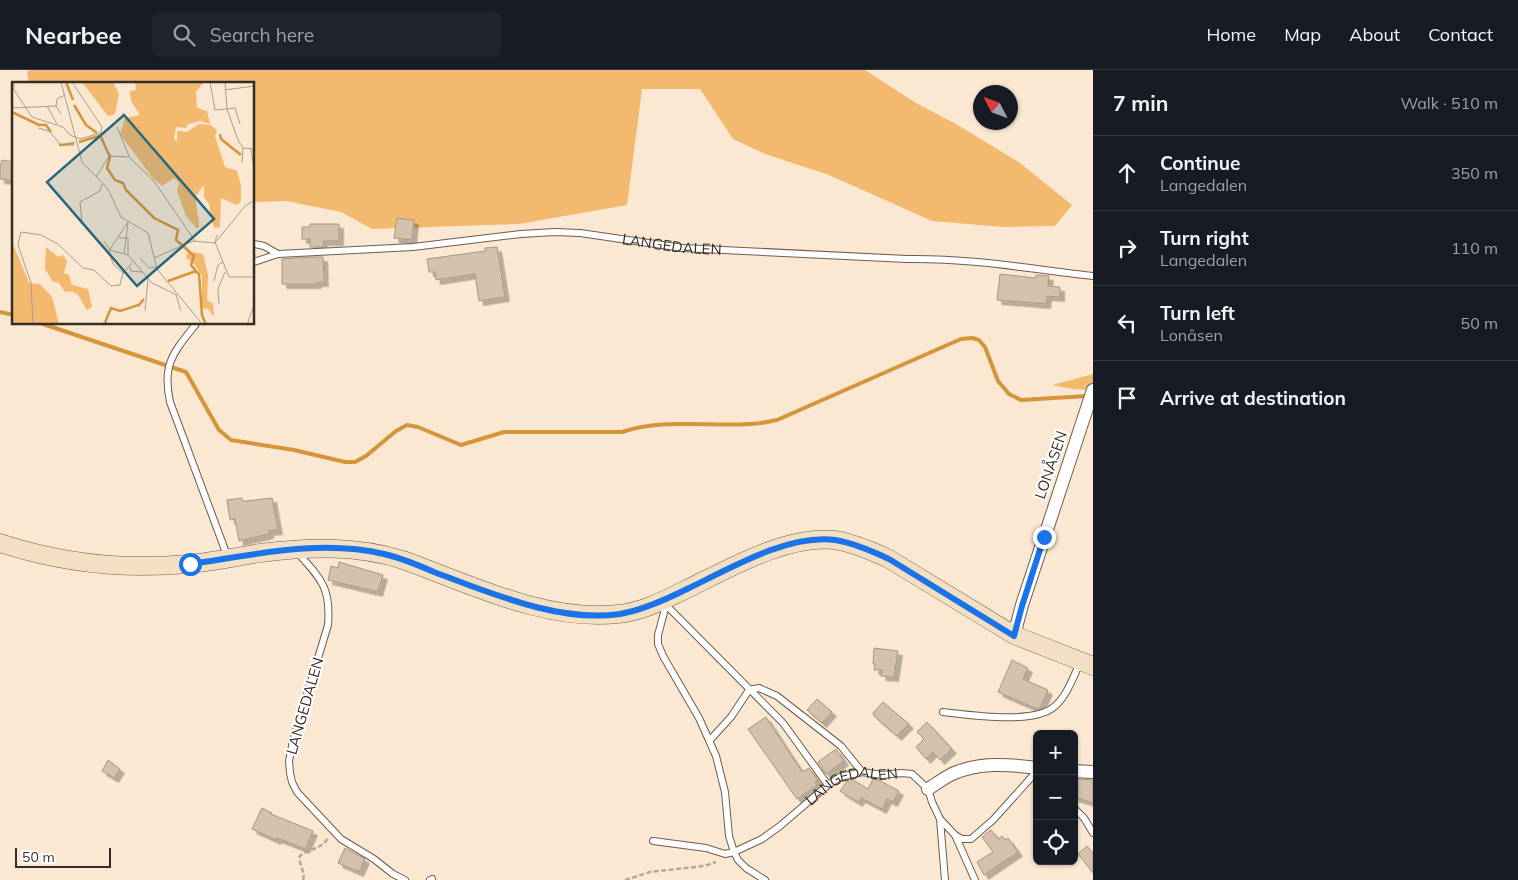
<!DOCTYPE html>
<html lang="en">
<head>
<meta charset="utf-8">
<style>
	:root { --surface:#171b24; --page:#20242c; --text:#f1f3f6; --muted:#9ea1a6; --line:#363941 }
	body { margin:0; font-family:Mulish,sans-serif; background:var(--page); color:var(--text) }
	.controls { position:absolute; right:15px; bottom:15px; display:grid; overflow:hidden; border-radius:8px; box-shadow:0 1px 4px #0004 }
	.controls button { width:45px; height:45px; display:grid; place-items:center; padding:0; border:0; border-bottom:1px solid var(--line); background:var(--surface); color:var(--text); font:25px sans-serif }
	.compass { position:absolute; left:973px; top:15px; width:45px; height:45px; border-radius:50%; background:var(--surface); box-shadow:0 1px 4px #0004; rotate:311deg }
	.scale { position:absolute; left:15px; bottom:12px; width:96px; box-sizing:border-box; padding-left:5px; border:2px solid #352e26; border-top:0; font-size:14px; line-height:18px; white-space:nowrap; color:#352e26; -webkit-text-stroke:4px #fff; paint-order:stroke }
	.stop { position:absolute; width:15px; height:15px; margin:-11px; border:4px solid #1a73e8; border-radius:50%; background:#fff }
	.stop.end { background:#1a73e8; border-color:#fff; box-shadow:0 1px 5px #0008 }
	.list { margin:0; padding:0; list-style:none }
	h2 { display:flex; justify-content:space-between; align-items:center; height:65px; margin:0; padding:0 20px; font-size:21px }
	h2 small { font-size:16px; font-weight:400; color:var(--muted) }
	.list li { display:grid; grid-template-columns:32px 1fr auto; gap:15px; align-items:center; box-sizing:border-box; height:75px; padding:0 20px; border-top:1px solid var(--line) }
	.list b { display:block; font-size:19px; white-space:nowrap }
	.list p { margin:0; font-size:16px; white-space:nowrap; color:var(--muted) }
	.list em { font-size:16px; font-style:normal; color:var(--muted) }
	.icon { flex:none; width:28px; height:28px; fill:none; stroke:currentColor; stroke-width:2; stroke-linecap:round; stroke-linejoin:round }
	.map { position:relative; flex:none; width:1093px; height:810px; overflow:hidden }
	header { display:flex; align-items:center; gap:30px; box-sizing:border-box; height:70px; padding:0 25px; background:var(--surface); border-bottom:1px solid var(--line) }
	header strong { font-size:24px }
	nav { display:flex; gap:28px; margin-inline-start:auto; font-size:18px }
	.search { width:350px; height:45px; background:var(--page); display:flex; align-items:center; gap:12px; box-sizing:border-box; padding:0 18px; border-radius:8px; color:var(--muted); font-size:19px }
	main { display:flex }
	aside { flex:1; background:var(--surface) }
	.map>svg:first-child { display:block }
</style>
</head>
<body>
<header>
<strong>Nearbee</strong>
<div class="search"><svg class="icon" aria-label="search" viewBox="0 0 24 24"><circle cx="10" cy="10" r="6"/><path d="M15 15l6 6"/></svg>Search here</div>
<nav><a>Home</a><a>Map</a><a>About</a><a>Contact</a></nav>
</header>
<main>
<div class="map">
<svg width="1093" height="810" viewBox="0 0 1093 810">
	<defs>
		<filter id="shadow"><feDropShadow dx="4.5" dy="4.5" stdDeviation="0" flood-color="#0004"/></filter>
	</defs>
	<rect width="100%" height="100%" fill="#fae8d2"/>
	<path fill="#f3b96e" d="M 29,0 L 865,0 L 916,33 L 956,54 L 1020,93 L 1072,135 L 1055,156 L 1003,157 L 932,151 L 829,105 L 765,84 L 733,69 L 700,19 L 642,19 L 627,135 L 519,154 L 372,159 L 341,142 L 286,131 L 254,132 L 254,14 L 29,14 L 27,3 Z
		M 1093,304 L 1093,320 L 1073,319 L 1052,315 Z"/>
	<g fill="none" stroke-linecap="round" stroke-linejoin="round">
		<path stroke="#d5953b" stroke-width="4" d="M 0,242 L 14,245
			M 43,254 L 186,302 L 219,360 L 231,370 L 294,380 L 345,392 L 355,392 L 366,386 L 396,361 L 407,355 L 418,357 L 461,375 L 504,362 L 622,362 C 661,348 709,357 750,354 C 759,354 768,352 777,350 L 961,269 L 972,268 L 979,270 L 985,277 L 998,311 L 1009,324 L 1021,330 L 1087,326"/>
	</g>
	<path fill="#d3c1ab" stroke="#a79681" filter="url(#shadow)" d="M 2,90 L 14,92 L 14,111 L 0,109 L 0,97 Z
		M 397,148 L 414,150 L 412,170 L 394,168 Z
		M 310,154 L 339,154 L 339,171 L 323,171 L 323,177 L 310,177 L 310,169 L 302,169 L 302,157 L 310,157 Z
		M 497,177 L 505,227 L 479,231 L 475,204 L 436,210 L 435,202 L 429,202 L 427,189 L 485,181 L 485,178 Z
		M 310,187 L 323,187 L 324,212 L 317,212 L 317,214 L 282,214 L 282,189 Z
		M 1000,204 L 1036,208 L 1036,205 L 1049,206 L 1048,216 L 1060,217 L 1060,227 L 1047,226 L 1046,234 L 997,230 Z
		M 242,428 L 242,431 L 246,431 L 272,428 L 278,460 L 269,461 L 269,464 L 239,471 L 235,449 L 230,450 L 227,430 Z
		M 339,492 L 383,505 L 378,522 L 328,510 L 331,496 L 338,498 Z
		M 874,578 L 898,581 L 894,607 L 881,606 L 882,600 L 874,600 L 875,594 L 873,594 Z
		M 1012,590 L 1028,598 L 1023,609 L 1048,620 L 1040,638 L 1037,639 L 998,622 Z
		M 817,629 L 832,642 L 822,653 L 807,640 Z
		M 883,632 L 909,654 L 897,666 L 874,646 L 873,643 Z
		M 766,647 L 802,702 L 809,698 L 818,710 L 815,712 L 817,715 L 797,729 L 748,659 Z
		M 927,652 L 952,679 L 940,690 L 933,682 L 926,689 L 916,677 L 924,669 L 917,662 Z
		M 836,679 L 844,691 L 826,704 L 818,692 Z
		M 108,690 L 120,699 L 114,708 L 102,701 Z
		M 852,709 L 868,719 L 873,709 L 879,710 L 899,721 L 893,732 L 887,729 L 882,739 L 861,728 L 858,732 L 840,721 L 847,711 Z
		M 1078,709 L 1093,710 L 1093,733 L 1074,727 L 1074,713 L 1076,713 Z
		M 262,738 L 272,743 L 271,744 L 313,761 L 305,779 L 277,768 L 276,770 L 252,759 Z
		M 991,760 L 998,769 L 1002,766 L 1005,770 L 1008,768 L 1018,782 L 984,805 L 977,792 L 993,782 L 982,767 Z
		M 1087,776 L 1093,783 L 1093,803 L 1078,784 Z
		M 345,778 L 365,789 L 359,802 L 338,793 Z"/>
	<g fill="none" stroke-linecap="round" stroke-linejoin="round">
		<g stroke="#6e5e4b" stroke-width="8">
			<g id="service">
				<path d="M 254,174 L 264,176 L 278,184"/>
				<path id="s1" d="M 254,192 L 278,184 L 413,177 L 521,164 L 555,162 L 580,163 L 683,178 L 907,189 C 970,188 1031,199 1093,206"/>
				<path d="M 196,254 C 173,283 162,294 170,332 L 228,488"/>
				<path d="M 297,482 C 321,509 331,517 328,555 L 293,671 L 289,691 L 290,703 L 292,712 L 297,722 L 341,769 L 374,789 L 393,804 L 405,810"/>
				<path d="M 665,531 L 666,535 L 658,565 L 658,574 L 663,586 L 699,648 L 716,686 L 725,722 L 729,766 L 734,782 L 738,790 L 746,798 L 765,810"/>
				<path d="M 666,535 L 783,653 L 828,715"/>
				<path d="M 943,642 C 970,645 1035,655 1055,636 C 1067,626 1073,607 1080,593"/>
				<path d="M 710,670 L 731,647 L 749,620 L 759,618 L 777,626 L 841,676 L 862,702"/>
				<path d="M 1074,738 L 1084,748 L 1093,763"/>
				<path d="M 940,749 L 955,765 L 962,769 L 971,769 L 993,750 L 1037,701"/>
				<path d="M 955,765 L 975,810"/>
				<path id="s2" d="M 653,771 L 706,778 L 725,784 L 734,782 L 762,769 L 780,756 L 828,715 L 840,707 L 862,702 L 882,705 L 901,703 L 912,704 L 928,719 L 932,732 L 940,749 L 945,810"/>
				<path d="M 430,810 L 432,809"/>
			</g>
		</g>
		<g stroke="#6e5e4b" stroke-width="14">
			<path id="minor" d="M 1014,565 L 1022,535 L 1093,320
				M 1074,701 L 1093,702
				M 928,719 C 936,714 944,708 952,704 C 979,692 1008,694 1037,698"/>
		</g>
		<g stroke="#6e5e4b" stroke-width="19">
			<path id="secondary" d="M 0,473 C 61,493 124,500 188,494 C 212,492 236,487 260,483 C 308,477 356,475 403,490 C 470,514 545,552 618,544 C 642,542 664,530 685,520 C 728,499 786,465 835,470 C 854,473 872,481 889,489 L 1014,565 L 1093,596"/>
		</g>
		<path stroke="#b6a897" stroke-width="2.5" stroke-dasharray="5 2.5" stroke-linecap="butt" d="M 303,810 C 306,801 298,795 300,786 C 309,778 321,780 328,768
			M 625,810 L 650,802 L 704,796 L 716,792"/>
		<use href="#service" stroke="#fff" stroke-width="6"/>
		<use href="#minor" stroke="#fff" stroke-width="12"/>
		<use href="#secondary" stroke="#f3dfc2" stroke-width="18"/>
	</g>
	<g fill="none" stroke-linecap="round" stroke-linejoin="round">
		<path stroke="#1a73e8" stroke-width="6" d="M 190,494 C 253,485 320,469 384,484 C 401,488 418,495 434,502 C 491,523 559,553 620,544 C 643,540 665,530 687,519 C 729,499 787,464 835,470 C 854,473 872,481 889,489 L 1014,566 L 1022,536 L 1044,467"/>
	</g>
	<g text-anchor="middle" stroke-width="4.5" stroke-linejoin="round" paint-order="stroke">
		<g font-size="15" fill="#352e26" stroke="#fff">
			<text dy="5" stroke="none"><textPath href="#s1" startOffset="421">LANGEDALEN</textPath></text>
			<text transform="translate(1051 395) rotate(-71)" y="5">LONÅSEN</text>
			<text transform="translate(305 636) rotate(-74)" y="5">LANGEDALEN</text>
			<text dy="5" stroke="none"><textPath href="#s2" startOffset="222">LANGEDALEN</textPath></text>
		</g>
	</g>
	<g transform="translate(12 12)">
		<rect width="242" height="242" fill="#fae8d2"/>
		<path d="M 70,0 L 101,0 L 107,12 L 103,32 L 96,34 ZM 123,0 L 192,0 L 184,10 L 185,26 L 195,29 L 198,42 L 188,39 L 176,42 L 174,46 L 164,45 L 162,57 L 165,60 L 165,49 L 175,50 L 187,42 L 199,43 L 205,49 L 203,54 L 213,85 L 225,89 L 229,104 L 229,119 L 225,123 L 209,116 L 208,145 L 203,146 L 201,142 L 197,122 L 192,116 L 192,103 L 183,115 L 187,141 L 187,146 L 184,146 L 174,134 L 165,109 L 167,101 L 162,96 L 150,104 L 140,95 L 108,52 L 113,36 L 128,33 L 119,19 L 118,9 L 124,8 ZM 168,159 L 180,170 L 191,172 L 196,193 L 195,218 L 201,222 L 202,235 L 196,227 L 190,226 L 190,194 L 181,180 L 174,176 L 176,169 ZM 0,160 L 17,201 L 28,202 L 40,215 L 47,242 L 0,242 ZM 34,165 L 46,175 L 51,173 L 55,179 L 52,191 L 57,193 L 60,203 L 76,207 L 80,225 L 75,228 L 66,213 L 60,209 L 53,210 L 47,201 L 41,200 L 33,187 Z" fill="#f3b96e"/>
		<path fill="none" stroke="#d5953b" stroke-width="2.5" d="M 54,0 L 61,18M 62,23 L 74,43 L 85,51M 0,30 L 27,43 L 34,43 L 39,50M 208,52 L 209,57 L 229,73M 88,53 L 98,75 L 95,86 L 103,98 L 111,101 L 114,108 L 142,136 L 166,148 L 164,158 L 182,174 L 179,183 L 184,189M 67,60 L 87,54M 47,63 L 62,62M 156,199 L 184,189 L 187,192 L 190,233 L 194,243M 92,243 L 99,226 L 108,229 L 127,223 L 132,217"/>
		<path fill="none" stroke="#ab9e8d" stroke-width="1" d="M 2,0 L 2,8 L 20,35 L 51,45 L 58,53 L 68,57 L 89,51 L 90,45 L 60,0M 49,0 L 70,80 L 96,107 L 109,135 L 136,151 L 145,187 L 191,243M 198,0 L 203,28 L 223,26 L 228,42M 213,0 L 215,27 L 226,58 L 231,66 L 243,67M 213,8 L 242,4M 35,24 L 45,42M 44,24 L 45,17 L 53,13M 0,26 L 44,24 L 49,32M 105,45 L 117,74M 26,46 L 37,49 L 49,63 L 63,60M 239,67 L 243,95M 230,81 L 231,66M 84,95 L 97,74 L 117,75 L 142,99 L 183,159M 70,141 L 68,120 L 88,109 L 90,102M 205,153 L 203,160 L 217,195 L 243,195M 107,156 L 116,156 L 116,173M 92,159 L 98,168 L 116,173 L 140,201 L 165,213M 112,171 L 116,141M 128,176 L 137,186 L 144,185M 142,176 L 181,159 L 203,161 L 233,124 L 243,118M 118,185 L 119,189 L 130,190M 111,191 L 101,182 L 97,169 L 116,140M 202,199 L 206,183 L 211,180M 164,213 L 169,229M 207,222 L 206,207 L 213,190M 133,229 L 136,196M 21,243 L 19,201 L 6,163 L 9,150 L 29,153 L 46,162 L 71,186 L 82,188 L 99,204 L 108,203 L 111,191 L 120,181M 235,243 L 243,220"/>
		<path fill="#27687c" fill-opacity="0.15" stroke="#27687c" stroke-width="2.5" d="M 112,33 L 202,137 L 125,204 L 35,100 Z"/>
		<rect width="242" height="242" fill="none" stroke="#352e26" stroke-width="2.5"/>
	</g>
</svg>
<div class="controls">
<button>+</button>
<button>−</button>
<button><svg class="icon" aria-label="locate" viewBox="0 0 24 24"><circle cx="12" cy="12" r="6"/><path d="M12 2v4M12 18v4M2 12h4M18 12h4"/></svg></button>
</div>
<svg class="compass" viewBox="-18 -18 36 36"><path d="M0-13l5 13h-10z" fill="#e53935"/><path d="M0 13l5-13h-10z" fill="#9ea1a6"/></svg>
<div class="scale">50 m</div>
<div class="stop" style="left:190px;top:494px"></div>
<div class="stop end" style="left:1044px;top:467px"></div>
</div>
<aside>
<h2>7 min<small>Walk · 510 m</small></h2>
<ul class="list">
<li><svg class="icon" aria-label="ahead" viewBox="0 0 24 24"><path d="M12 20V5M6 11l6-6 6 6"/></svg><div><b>Continue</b><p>Langedalen</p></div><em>350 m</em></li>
<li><svg class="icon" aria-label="right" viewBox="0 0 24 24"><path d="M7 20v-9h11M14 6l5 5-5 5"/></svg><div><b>Turn right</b><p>Langedalen</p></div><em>110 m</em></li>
<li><svg class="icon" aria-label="left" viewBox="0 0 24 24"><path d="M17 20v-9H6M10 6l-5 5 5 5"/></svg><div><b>Turn left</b><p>Lonåsen</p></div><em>50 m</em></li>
<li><svg class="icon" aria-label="arrive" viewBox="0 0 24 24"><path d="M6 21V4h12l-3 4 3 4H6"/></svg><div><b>Arrive at destination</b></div></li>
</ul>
</aside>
</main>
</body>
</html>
